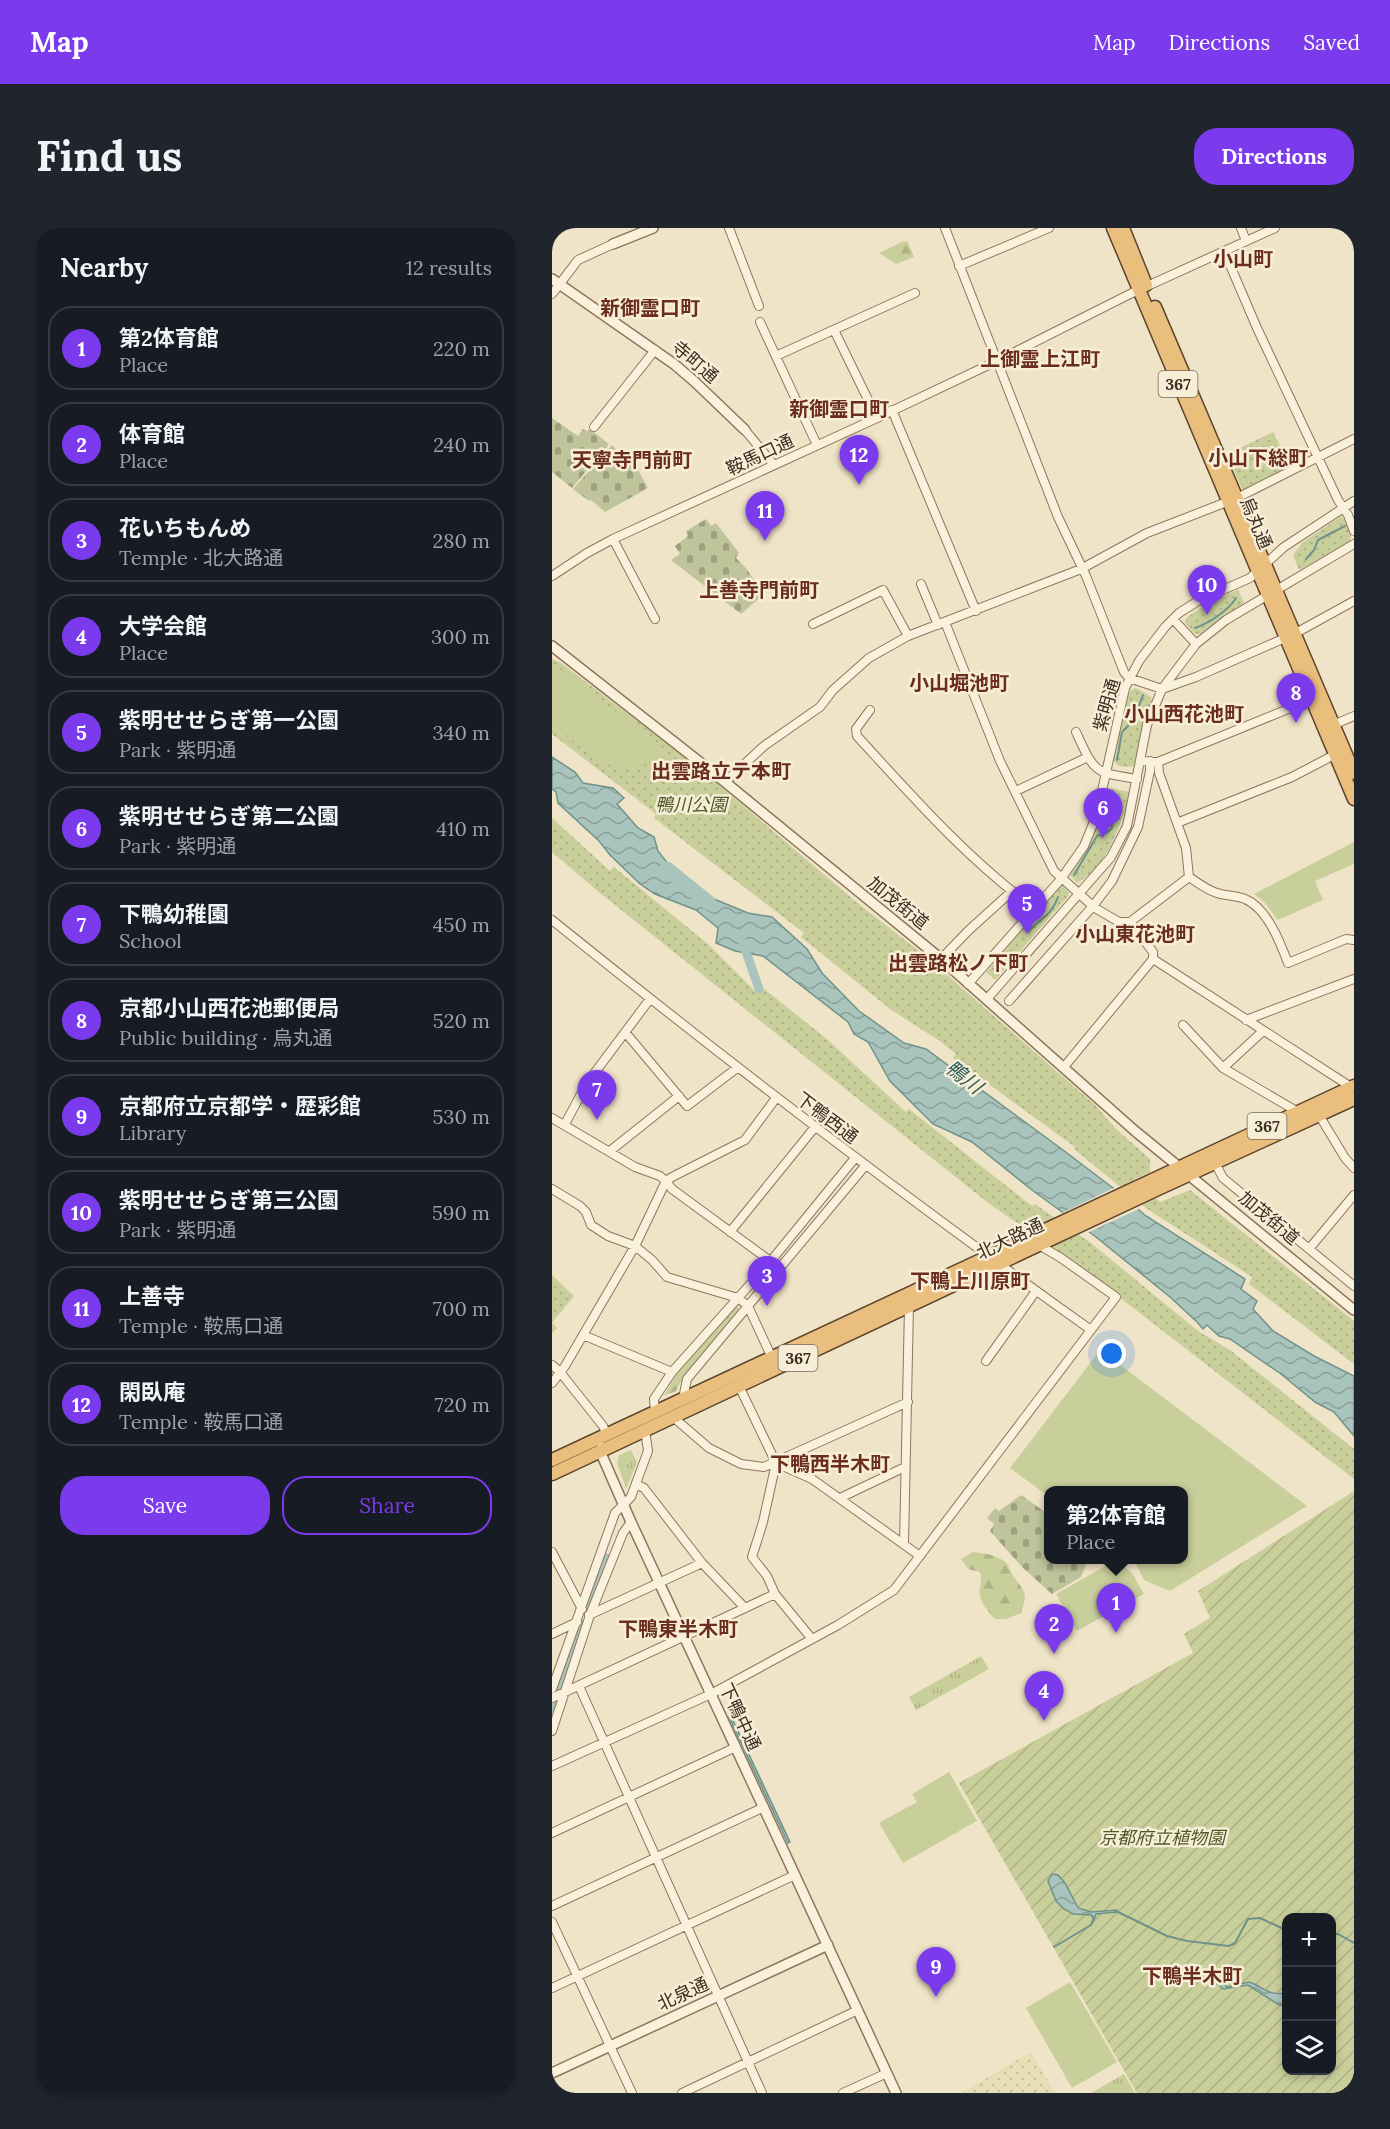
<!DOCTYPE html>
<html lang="en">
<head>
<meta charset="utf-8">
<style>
	:root { --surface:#171b24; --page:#20242c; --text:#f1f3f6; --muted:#9ea1a6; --line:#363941; --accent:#7c3aed }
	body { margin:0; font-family:Lora,"Noto Sans JP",serif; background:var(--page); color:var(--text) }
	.controls { position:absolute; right:18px; bottom:18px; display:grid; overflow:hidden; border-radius:12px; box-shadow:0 3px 9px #0003 }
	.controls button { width:54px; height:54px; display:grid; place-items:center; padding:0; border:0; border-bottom:2px solid var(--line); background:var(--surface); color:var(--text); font:30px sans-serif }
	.you { position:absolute; left:560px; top:1126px; width:21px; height:21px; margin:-15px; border:4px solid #fff; border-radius:50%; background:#1a73e8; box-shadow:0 0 0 9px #1a73e833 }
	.badge { display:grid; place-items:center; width:39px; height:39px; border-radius:50%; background:var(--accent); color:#fff; font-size:20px; font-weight:700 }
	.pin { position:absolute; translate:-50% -50px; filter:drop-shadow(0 2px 3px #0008) }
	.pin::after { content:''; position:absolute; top:32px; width:21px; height:18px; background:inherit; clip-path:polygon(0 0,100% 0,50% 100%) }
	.popup { position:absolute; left:492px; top:1258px; width:144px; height:78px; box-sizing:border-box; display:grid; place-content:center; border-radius:12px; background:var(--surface); filter:drop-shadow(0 2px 4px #0005); font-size:20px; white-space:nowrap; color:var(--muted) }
	.popup b { font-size:22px; color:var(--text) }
	.popup::after { content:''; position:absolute; left:50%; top:100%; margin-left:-12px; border:12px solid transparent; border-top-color:var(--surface) }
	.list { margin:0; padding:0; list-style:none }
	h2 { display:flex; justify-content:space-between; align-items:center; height:78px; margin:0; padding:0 24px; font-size:26px }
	h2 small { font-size:20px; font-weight:400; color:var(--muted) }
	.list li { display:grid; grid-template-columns:39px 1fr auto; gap:18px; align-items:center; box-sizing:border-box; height:84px; margin:0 12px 12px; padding:0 12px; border:2px solid var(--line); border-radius:24px }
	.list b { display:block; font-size:22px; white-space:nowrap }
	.list p { margin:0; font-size:20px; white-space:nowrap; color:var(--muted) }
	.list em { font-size:20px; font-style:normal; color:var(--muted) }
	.actions { display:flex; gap:12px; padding:18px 24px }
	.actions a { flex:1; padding:14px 0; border:2px solid var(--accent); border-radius:24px; text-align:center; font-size:21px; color:var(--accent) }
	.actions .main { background:var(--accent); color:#fff }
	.icon { flex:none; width:33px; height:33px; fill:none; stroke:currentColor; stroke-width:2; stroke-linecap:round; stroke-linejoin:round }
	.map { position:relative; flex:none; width:802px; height:1865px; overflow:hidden; border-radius:24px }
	header { display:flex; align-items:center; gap:36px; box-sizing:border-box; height:84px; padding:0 30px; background:var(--accent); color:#fff }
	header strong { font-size:28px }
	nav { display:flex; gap:33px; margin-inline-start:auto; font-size:21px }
	.intro { display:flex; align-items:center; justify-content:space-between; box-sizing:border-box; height:144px; padding:0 36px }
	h1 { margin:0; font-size:42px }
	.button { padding:15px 27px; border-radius:24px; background:var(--accent); color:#fff; font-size:21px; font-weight:700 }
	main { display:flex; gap:36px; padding:0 36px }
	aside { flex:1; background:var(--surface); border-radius:24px; box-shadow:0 3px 9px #0003 }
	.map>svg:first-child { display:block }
</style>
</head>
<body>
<header>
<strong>Map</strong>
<nav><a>Map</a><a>Directions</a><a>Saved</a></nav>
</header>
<div class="intro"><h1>Find us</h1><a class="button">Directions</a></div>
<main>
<aside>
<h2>Nearby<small>12 results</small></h2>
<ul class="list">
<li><span class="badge">1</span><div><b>第2体育館</b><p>Place</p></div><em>220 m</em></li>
<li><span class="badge">2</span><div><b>体育館</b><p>Place</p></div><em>240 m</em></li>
<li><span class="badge">3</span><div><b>花いちもんめ</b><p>Temple · 北大路通</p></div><em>280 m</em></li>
<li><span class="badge">4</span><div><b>大学会館</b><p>Place</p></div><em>300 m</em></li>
<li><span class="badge">5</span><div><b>紫明せせらぎ第一公園</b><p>Park · 紫明通</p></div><em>340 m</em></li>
<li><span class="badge">6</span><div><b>紫明せせらぎ第二公園</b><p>Park · 紫明通</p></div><em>410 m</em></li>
<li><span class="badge">7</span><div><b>下鴨幼稚園</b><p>School</p></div><em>450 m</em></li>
<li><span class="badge">8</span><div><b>京都小山西花池郵便局</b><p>Public building · 烏丸通</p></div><em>520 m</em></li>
<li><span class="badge">9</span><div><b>京都府立京都学・歴彩館</b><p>Library</p></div><em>530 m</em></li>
<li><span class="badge">10</span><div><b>紫明せせらぎ第三公園</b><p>Park · 紫明通</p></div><em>590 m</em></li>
<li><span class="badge">11</span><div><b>上善寺</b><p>Temple · 鞍馬口通</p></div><em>700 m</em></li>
<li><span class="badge">12</span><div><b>閑臥庵</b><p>Temple · 鞍馬口通</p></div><em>720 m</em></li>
</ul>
<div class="actions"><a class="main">Save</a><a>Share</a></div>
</aside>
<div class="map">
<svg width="802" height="1865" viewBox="0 0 802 1865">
	<defs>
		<pattern id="farmland-dots" width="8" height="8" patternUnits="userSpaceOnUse" patternTransform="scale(1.5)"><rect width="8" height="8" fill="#e6deb5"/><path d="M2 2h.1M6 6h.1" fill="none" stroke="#c6bf9b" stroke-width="1.8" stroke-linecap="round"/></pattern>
		<pattern id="grass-tufts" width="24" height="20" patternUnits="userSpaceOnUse" patternTransform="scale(1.5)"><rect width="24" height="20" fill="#c9cf9b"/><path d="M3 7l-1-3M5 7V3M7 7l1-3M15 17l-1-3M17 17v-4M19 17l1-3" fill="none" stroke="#aeb285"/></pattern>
		<pattern id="forest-firs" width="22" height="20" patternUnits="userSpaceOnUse" patternTransform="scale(1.5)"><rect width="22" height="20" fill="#c9cf9b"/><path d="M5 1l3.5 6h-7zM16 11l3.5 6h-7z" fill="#aeb285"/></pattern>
		<pattern id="cemetery-stones" width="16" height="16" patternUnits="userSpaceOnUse" patternTransform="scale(1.5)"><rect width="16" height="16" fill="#bfc49a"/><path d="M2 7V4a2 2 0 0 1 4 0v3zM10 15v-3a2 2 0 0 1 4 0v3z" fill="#9ca07d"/></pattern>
		<pattern id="park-dots" width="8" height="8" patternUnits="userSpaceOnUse" patternTransform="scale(1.5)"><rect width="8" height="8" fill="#c9cf9b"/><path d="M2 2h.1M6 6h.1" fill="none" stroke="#aeb285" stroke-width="1.8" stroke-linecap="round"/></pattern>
		<pattern id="garden-furrows" width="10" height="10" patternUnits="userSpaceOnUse" patternTransform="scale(1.5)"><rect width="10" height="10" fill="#c9cf9b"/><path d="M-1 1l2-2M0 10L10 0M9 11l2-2" fill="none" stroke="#aeb285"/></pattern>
		<pattern id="water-waves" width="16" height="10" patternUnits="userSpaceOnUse" patternTransform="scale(1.5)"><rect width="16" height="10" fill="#a9c4bc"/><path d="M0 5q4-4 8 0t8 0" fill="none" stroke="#8ba098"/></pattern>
	</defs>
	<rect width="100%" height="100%" fill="#f0e4c8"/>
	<path fill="url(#farmland-dots)" d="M 479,1824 L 503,1865 L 409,1865 Z"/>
	<path fill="url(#grass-tufts)" d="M 79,1222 L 85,1234 L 74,1261 L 65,1235 L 67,1227 Z
		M 429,1428 L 437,1441 L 364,1482 L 357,1469 Z
		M 572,1846 L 583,1865 L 539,1865 Z"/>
	<path fill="url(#forest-firs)" d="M 352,13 L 356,14 L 362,29 L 344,36 L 327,25 Z
		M 183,1079 L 186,1079 L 188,1084 L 133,1146 L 124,1163 L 112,1168 L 127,1142 Z
		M 421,1324 C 431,1325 445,1327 453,1334 C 457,1337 458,1343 460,1346 C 472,1364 477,1363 469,1385 L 454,1391 L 443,1391 C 435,1382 425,1371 428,1359 C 429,1352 430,1351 428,1344 L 416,1341 L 409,1331 Z"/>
	<path fill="url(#cemetery-stones)" d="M 0,190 L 26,208 L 31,201 L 35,203 L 38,201 L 57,216 L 20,260 L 0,244 Z
		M 60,217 L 78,236 L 83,236 L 96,260 L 53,284 L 39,272 L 37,273 L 21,261 Z
		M 154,291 L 159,298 L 164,295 L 187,325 L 184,330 L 193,339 L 212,366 L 189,386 L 119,332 L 128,326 L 123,318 L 136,308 L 134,303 Z
		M 469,1267 L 496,1286 L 496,1332 L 536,1332 L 529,1349 L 500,1366 L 471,1340 L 438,1303 L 442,1296 L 435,1290 L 443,1280 L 447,1283 Z"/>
	<path fill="url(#park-dots)" d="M 721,204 L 738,238 L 691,263 L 675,226 Z
		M 789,288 L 794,293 L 800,307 L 797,314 L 747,342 L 741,327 L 750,315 Z
		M 686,362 L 692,375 L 647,406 L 643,406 L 633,395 L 634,390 L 659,373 Z
		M 0,431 L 9,435 L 147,540 L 303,673 L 377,731 L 543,877 L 563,900 L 598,931 L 598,944 L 581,952 L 608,974 L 638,962 L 802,1093 L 802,1136 L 697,1056 L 700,1049 L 594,980 L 522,921 L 523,919 L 401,830 L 404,826 L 389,814 L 338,781 L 249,709 L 252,705 L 102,590 L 104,586 L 0,506 Z
		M 584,460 L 598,468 L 600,471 L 591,499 L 584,536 L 580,539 L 566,538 L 561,532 L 576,467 L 579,462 Z
		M 556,560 L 578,564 C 569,596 557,637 525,655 L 518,647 C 538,620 548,593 556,560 Z
		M 0,590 L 58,643 L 62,639 L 157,717 L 205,765 L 211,760 L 276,812 L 354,884 L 357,881 L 480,978 L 483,976 L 539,1015 L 646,1103 L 678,1122 L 802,1221 L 802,1251 L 514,1028 L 440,978 L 48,665 L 0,624 Z
		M 511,658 L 517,664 L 517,667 L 443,752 L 434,744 L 507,659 Z
		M 0,1047 L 22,1068 L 0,1095 L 5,1100 L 0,1105 Z"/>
	<path fill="url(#garden-furrows)" fill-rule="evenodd" d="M 802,1263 L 802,1865 L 585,1865 L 407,1555 L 641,1425 L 632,1406 L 658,1390 L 646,1363 ZM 734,1690 L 780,1690 L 780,1842 L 734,1842 Z"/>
	<path fill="#c9cf9b" d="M 0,435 L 113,521 C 71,566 35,523 0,495 Z
		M 802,614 L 802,636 L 763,653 L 771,672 L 726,692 L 712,674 L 702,666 Z
		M 545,1126 L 559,1130 L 755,1278 L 618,1363 L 592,1352 L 582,1332 L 632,1332 L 632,1262 L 496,1262 L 496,1268 L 458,1240 Z
		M 564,1332 L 580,1345 L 592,1366 L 525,1403 L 504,1366 Z
		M 397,1544 L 425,1593 L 351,1635 L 327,1595 L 365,1574 L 360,1566 Z
		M 518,1754 L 565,1834 L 520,1860 L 474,1780 Z"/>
	<path fill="url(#water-waves)" stroke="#6f938a" stroke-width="1.5" d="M 0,529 L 23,544 L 31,555 L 61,560 L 72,570 L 65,576 L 86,600 L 102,609 L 106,623 L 135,660 L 196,685 L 220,689 L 255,721 L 270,745 L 307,783 L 352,815 L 374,821 L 511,922 L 565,963 L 594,988 L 693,1051 L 689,1061 L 705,1073 L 701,1081 L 721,1103 L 762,1128 L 802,1148 L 802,1208 L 782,1184 L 763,1174 L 729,1146 L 678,1111 L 667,1108 L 655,1097 L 651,1101 L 645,1094 L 618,1069 L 544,1009 L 480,962 L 420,914 L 381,896 L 338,853 L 316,814 L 302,806 L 296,794 L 211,728 L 183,723 L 164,715 L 166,700 L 144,682 L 103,666 L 88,656 L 58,627 L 47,613 L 6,575 L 4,564 L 0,561 Z
		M 179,1488 L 238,1614 L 236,1615 L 177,1489 Z
		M 500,1646 L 506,1647 L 513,1655 L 526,1680 L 539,1684 L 565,1682 L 565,1684 L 544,1686 L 542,1692 L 539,1687 L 521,1686 L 512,1681 L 504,1673 L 496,1653 Z
		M 655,1749 L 669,1753 L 675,1759 L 697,1754 C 712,1759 716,1768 734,1765 L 734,1777 L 727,1777 L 696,1757 L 671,1761 L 666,1756 L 654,1751 Z"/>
	<path fill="#f0e4c8" d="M 564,959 L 589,980 L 535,1005 L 508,986 Z"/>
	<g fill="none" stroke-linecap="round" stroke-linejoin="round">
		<path stroke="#6f938a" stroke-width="2" d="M 754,331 L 762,322 L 766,312 L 793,298
			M 643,400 C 657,395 676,383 684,370
			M 565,532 L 570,504 L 582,492 L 591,467
			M 522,647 L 545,608 L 556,604 L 560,600 L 555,578 L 558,564
			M 477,703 C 489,690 500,687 506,669
			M 564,1683 L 615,1708 L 635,1713 L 677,1718 L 683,1715 L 696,1691 L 708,1690 L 734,1702
			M 780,1707 L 786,1706 L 802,1715
			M 502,1719 L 539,1697 L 542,1690"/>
		<path stroke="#a9c4bc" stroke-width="9" d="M 191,715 L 207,761
			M 38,1377 L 55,1330
			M 0,1480 L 32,1396"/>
		<path stroke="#a9c4bc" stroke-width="15" d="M 115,641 L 157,675"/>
		<g stroke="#8d765c" stroke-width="10">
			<path id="minor" d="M 177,0 L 207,78
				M 393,0 L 506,289 L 534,348 L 572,444 L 577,450 L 610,461 L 644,449 L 742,406 L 802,373
				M 689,0 L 694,13
				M 798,0 L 802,6
				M 672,23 L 705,100 L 786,272 L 796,287 L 802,303
				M 407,38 L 497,0
				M 0,66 L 26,32 L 61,16
				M 208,94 L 265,217
				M 282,102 L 325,190
				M 224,128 L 363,65
				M 340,182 L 424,383
				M 42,199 L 103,122
				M 193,202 L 222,237
				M 61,311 L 103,391
				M 0,348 L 35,325 L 61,311 L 325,190 L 445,133 L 580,65 L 723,0
				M 369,356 L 386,397
				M 621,391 L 644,416
				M 393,394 L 448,533 L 502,643 L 543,680 L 567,694 L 578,694 L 601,724 L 601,731 L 512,839
				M 261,396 L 331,362 L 356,408
				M 318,482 L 304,501 L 305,508 C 361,569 415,631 482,680
				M 781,497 L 802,488
				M 524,504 C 543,545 541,544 585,551
				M 589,533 L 606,534 L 607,545 L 634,620 L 637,649 C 646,655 655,662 665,665 C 674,668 684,667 693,671 C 715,680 728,714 736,735 L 794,711 L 802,712
				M 606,534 L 763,470
				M 173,554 L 212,518 L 268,479 L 281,462 L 317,430 L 356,408 L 529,341 L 595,305 L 685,270 L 802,211
				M 464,563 L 536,529
				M 625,595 L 740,549 L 786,525
				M 0,692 C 176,834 355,971 539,1102
				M 578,694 L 637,649
				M 389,731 L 417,702 L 459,664
				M 601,731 L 799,859
				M 416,756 L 509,651 L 532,618 L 541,596 L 549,567 L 573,460 L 587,433 L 613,399 L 627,385 L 646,373 L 698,350 L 732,319 L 802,273
				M 435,771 L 559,629 L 575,598 L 595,497 L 610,461 L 644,416 L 674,392 L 802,316
				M 457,773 L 541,678 L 560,653 L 586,599 L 598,543 L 598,533
				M 694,792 L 802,751
				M 631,797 L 671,840 L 746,884
				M 73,804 L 135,878 L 185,840
				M 671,840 L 711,803
				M 767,887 L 793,930 L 802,940
				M 0,890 L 83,939 L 108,948 L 114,953 L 83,1018 L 13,1138 L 0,1155
				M 13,896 L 35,855 L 98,771
				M 58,923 L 127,868
				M 663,935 L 671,950 L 802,1058
				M 0,961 L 28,978 L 34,984 L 39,997 L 56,1008 L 83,1018 L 100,1032 L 115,1049 L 186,1070 L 196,1078 L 220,1130
				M 178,1004 L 263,899
				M 757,1021 L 802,967
				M 221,1035 L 120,961 L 114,953 L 120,949 L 193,912 L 224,870
				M 31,1107 L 120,1144
				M 434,1133 L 484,1063
				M 0,1137 L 8,1144 L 51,1198 L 55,1207
				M 131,1171 L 135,1151 L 313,938
				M 103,1184 L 102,1171 L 120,1144 L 218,1034 L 303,930
				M 121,1189 L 157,1220 L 189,1236 L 212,1239 L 356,1174
				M 224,1235 L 260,1251 L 368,1328
				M 84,1256 L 92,1260 L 150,1335 L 193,1380
				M 288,1270 L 353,1239
				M 352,1316 L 357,1078
				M 0,1324 L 30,1381
				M 223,1366 L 260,1411
				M 37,1387 L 150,1335
				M 0,1406 L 25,1394
				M 27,1458 L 210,1865
				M 0,1461 L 63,1285 L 79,1269 L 96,1223 L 93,1202
				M 0,1470 L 223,1366 L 215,1348 L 200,1329 L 211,1294 L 224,1235 L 187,1158
				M 0,1503 L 38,1387 L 71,1305 L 79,1294
				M 0,1538 L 159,1466 L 286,1397 L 342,1362 L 564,1069 L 509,1030 L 487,1017
				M 0,1605 L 184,1519
				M 0,1678 L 212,1579
				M 0,1694 L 80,1865
				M 0,1760 L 243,1647
				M 130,1865 L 306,1782
				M 291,1865 L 335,1845"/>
		</g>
		<g stroke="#8d765c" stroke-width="12">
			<path id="tertiary" d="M 61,16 L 101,0
				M 0,51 L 122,136 L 143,154 L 193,202
				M 0,418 L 173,554 L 389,731 L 583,903 L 802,1082
				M 50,1219 L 48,1223 L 79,1294 L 344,1865
				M 0,1845 L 276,1717"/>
		</g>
		<g stroke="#5b4430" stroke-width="15">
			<path id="trunk" d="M 561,0 L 802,571
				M 571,0 L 594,57
				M 603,79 L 802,545
				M 0,1232 L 802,858
				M 0,1246 L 608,960 L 802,871"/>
		</g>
		<use href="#minor" stroke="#faf1dc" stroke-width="8"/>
		<use href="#tertiary" stroke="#faf1dc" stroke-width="9"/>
		<use href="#trunk" stroke="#eabe7c" stroke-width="12"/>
	</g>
	<g text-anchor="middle" stroke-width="5" stroke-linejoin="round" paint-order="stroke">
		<g fill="#f7eed8" stroke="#756857" stroke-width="1.5">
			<rect x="606.5" y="143" width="39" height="26" rx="4.5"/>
			<rect x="695.5" y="885" width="39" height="26" rx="4.5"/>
			<rect x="226.5" y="1117" width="39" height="26" rx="4.5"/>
		</g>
		<g font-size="16" font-weight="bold" fill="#3d2e20">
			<text x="626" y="162">367</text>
			<text x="715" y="904">367</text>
			<text x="246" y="1136">367</text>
		</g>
		<g font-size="18" fill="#3d2e20" stroke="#f7eed8">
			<text transform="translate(143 134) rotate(40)" y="6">寺町通</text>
			<text transform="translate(208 227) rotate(-25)" y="6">鞍馬口通</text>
			<text transform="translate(704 295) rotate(67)" y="6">烏丸通</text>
			<text transform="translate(555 477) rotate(-74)" y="6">紫明通</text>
			<text transform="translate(346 675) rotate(39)" y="6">加茂街道</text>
			<text transform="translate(275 890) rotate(37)" y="6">下鴨西通</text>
			<text transform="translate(717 990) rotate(40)" y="6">加茂街道</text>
			<text transform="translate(458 1011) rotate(-25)" y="6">北大路通</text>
			<text transform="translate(188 1489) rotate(65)" y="6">下鴨中通</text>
			<text transform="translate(131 1766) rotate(-25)" y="6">北泉通</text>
		</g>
		<g font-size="18" font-style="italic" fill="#4d5a26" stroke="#f7eed8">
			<text x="139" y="583">鴨川公園</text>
			<text x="610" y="1616">京都府立植物園</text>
		</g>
		<g font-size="20" font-weight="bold" fill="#6b2e1e" stroke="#f7eed8">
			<text x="691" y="38">小山町</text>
			<text x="98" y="87">新御霊口町</text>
			<text x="488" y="138">上御霊上江町</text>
			<text x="287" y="188">新御霊口町</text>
			<text x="706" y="237">小山下総町</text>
			<text x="80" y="239">天寧寺門前町</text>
			<text x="207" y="369">上善寺門前町</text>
			<text x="407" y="462">小山堀池町</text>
			<text x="632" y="493">小山西花池町</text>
			<text x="169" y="550">出雲路立テ本町</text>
			<text x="583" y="713">小山東花池町</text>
			<text x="406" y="742">出雲路松ノ下町</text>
			<text x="418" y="1060">下鴨上川原町</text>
			<text x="278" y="1243">下鴨西半木町</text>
			<text x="126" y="1408">下鴨東半木町</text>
			<text x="640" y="1755">下鴨半木町</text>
		</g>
		<g font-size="20" font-style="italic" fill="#2f5d5a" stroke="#f7eed8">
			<text transform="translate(412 849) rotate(38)" y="7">鴨川</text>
		</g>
	</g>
</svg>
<div class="controls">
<button>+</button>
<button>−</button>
<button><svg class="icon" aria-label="layers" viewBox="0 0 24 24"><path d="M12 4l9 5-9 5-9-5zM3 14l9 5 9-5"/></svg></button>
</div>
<div class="you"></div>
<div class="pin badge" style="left:564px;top:1405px">1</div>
<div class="popup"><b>第2体育館</b>Place</div>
<div class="pin badge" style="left:502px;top:1426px">2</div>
<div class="pin badge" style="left:215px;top:1078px">3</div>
<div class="pin badge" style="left:492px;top:1493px">4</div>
<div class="pin badge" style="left:475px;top:706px">5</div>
<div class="pin badge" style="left:551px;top:610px">6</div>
<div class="pin badge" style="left:45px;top:892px">7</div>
<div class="pin badge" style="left:744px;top:495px">8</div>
<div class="pin badge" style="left:384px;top:1769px">9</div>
<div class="pin badge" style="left:655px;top:387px">10</div>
<div class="pin badge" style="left:213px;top:313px">11</div>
<div class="pin badge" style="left:307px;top:257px">12</div>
</div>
</main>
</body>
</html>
